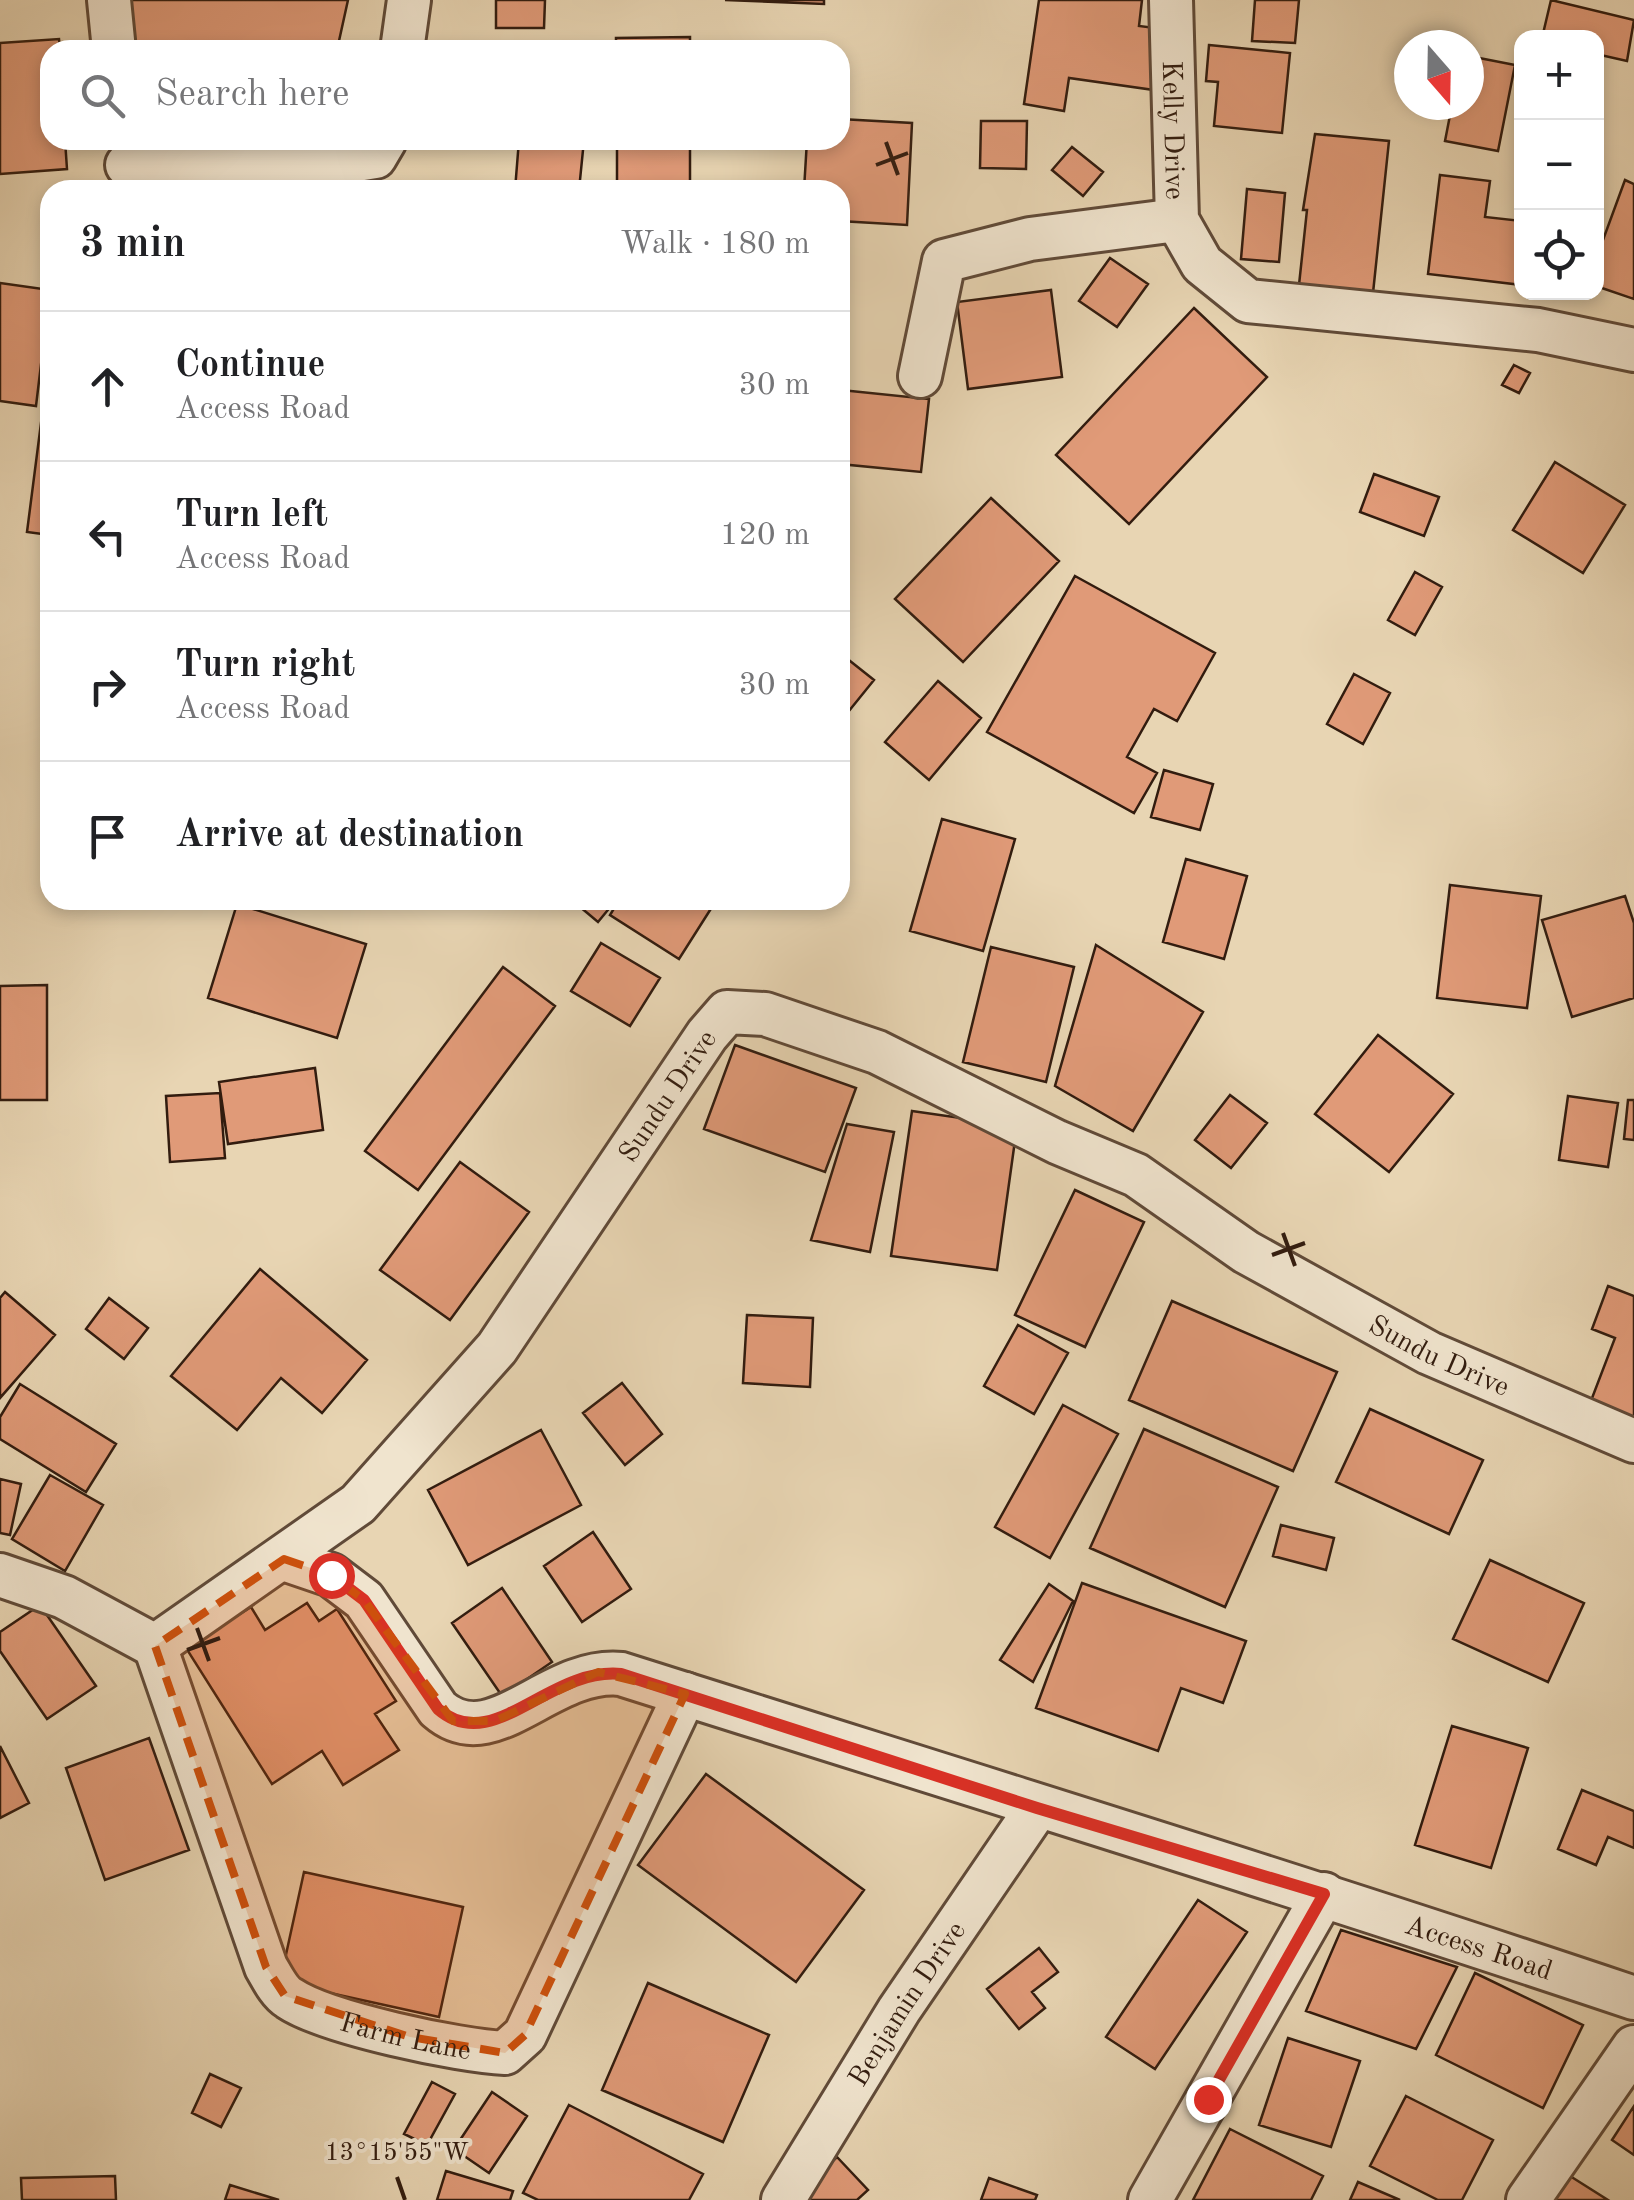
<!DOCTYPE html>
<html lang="en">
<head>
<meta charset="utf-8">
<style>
	:root { --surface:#fff; --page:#f6f6f6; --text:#202124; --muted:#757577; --line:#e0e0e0 }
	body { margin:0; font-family:"Old Standard TT",serif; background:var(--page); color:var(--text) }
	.controls { position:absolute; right:30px; top:30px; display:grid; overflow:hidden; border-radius:20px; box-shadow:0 5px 15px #0003 }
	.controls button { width:90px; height:90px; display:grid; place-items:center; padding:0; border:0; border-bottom:2px solid var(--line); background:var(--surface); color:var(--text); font:50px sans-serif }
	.compass { position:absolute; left:1394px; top:30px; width:90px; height:90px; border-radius:50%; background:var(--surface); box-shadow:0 5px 15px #0003; rotate:160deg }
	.stop { position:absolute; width:30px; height:30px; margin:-22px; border:8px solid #d93025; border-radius:50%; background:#fff }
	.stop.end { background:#d93025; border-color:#fff; box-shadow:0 2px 10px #0008 }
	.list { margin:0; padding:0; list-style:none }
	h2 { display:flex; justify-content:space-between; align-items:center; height:130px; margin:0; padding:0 40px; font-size:42px }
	h2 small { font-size:32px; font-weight:400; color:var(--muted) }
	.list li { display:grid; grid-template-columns:65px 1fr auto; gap:30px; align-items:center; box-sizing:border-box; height:150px; padding:0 40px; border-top:2px solid var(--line) }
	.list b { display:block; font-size:38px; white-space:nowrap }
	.list p { margin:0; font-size:32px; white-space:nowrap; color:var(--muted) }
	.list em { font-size:32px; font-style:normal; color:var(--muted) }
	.icon { flex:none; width:55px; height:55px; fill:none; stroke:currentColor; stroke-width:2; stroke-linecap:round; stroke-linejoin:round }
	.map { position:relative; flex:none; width:1634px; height:2200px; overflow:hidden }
	.search { position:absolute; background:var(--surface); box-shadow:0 5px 15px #0003; left:40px; top:40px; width:810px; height:110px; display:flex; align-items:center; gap:25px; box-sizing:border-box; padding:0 35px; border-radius:30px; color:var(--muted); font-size:38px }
	.panel { position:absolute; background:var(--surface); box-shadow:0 5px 15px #0003; left:40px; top:180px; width:810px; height:730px; border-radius:30px }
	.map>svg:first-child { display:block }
</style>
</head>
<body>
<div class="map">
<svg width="1634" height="2200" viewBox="0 0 1634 2200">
	<rect width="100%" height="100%" fill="#e8d5b3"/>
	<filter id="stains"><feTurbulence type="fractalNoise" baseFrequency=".002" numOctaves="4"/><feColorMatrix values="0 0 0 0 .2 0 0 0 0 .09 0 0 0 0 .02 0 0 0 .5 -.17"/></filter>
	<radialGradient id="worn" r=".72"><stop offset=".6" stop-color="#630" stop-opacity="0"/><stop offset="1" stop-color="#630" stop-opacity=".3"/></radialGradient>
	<path fill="#e09a78" stroke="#321c0f" stroke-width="2.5" d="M 128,0 L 348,0 L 337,50 L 133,50 Z
		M 496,0 L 545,0 L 544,28 L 496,28 Z
		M 725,0 L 824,0 L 824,4 Z
		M 1039,0 L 1142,0 L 1139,26 L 1163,29 L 1154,90 L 1069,78 L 1064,111 L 1024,104 Z
		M 1255,0 L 1299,0 L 1295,43 L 1252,41 Z
		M 1551,0 L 1634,20 L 1627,61 L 1596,54 L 1596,38 L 1542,38 Z
		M 690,37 L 690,50 L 616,50 L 616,38 Z
		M 59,39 L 60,50 L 50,50 L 50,140 L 65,140 L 67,169 L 0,174 L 0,43 Z
		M 529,42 L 593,48 L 593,50 L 528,50 Z
		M 1209,45 L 1290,53 L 1282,133 L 1214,126 L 1218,82 L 1206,81 Z
		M 1469,56 L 1515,65 L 1498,151 L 1445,141 L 1452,105 L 1469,105 Z
		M 840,119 L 912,123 L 907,225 L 840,221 L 840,190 L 804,190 L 807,140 L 840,140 Z
		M 981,121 L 1027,121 L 1026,169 L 980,168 Z
		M 1315,134 L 1389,141 L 1373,293 L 1299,285 L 1307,210 L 1303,210 Z
		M 519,140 L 584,140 L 579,190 L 515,190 Z
		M 617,140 L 690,140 L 690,190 L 617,190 Z
		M 1072,147 L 1103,172 L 1083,196 L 1052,170 Z
		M 1440,175 L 1490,181 L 1485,217 L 1522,221 L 1522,285 L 1428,274 Z
		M 1625,180 L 1634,184 L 1634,299 L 1596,286 L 1596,259 Z
		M 1247,189 L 1285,193 L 1279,262 L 1241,259 Z
		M 1110,258 L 1148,284 L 1117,327 L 1079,301 Z
		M 0,283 L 50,290 L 36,406 L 0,401 Z
		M 1051,290 L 1062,377 L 968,389 L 957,302 Z
		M 1194,308 L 1267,377 L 1129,524 L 1056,455 Z
		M 1514,365 L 1530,373 L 1519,393 L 1502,385 Z
		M 841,390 L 929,399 L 921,472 L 840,464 Z
		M 41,423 L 50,425 L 50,535 L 27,532 Z
		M 1555,462 L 1625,505 L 1583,573 L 1513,530 Z
		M 1374,474 L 1439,497 L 1424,536 L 1360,512 Z
		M 991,498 L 1059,561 L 963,662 L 895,599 Z
		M 1415,572 L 1442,587 L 1415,635 L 1388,620 Z
		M 1075,576 L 1215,653 L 1177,721 L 1154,709 L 1127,757 L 1157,773 L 1134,813 L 987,732 Z
		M 840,653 L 874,680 L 840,722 Z
		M 1354,674 L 1390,693 L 1363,744 L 1327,724 Z
		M 938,681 L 981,718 L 929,780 L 885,742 Z
		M 1164,770 L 1213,784 L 1200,830 L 1151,817 Z
		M 942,819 L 1015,839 L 983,951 L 910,931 Z
		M 1186,859 L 1247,876 L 1224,959 L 1163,942 Z
		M 1450,885 L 1541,896 L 1527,1008 L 1437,998 Z
		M 1625,896 L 1634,923 L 1634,998 L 1572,1017 L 1542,920 Z
		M 584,900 L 616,900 L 598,922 L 579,906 Z
		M 619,900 L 702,900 L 712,907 L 679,959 L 610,915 Z
		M 237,904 L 366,944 L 337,1038 L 208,998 Z
		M 601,943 L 660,978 L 630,1026 L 571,991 Z
		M 1096,945 L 1203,1012 L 1133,1131 L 1055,1086 Z
		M 991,947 L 1074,967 L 1046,1082 L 963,1062 Z
		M 503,967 L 555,1006 L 418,1190 L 365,1151 Z
		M 47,985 L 47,1100 L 0,1100 L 0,986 Z
		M 1378,1035 L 1453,1094 L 1389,1172 L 1315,1114 Z
		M 735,1045 L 856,1088 L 825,1172 L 704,1129 Z
		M 315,1068 L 323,1130 L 228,1144 L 219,1082 Z
		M 220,1093 L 225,1158 L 170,1162 L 166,1096 Z
		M 1230,1095 L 1267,1123 L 1231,1168 L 1195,1140 Z
		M 1568,1096 L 1618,1103 L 1608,1167 L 1559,1160 Z
		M 1628,1100 L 1634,1100 L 1634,1140 L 1624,1139 Z
		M 912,1111 L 1017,1126 L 997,1270 L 891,1256 Z
		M 847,1124 L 894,1132 L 870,1252 L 811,1240 Z
		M 460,1162 L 529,1212 L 450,1320 L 380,1270 Z
		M 1075,1190 L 1144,1222 L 1085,1347 L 1015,1315 Z
		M 260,1269 L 367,1360 L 322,1413 L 281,1378 L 237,1430 L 171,1376 Z
		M 1608,1286 L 1634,1296 L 1634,1423 L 1589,1406 L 1615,1338 L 1592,1329 Z
		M 5,1292 L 55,1335 L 0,1398 L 0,1298 Z
		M 109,1298 L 148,1328 L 124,1359 L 86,1329 Z
		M 1172,1301 L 1337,1372 L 1293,1471 L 1129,1400 Z
		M 747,1315 L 813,1318 L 810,1387 L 743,1383 Z
		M 1018,1325 L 1068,1353 L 1034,1414 L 984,1386 Z
		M 622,1383 L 662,1434 L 625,1465 L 583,1413 Z
		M 20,1384 L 116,1444 L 86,1492 L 0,1439 L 0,1417 Z
		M 1063,1405 L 1118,1434 L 1050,1558 L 995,1527 Z
		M 1370,1409 L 1483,1460 L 1449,1534 L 1336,1482 Z
		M 1144,1429 L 1278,1487 L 1225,1607 L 1090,1548 Z
		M 541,1430 L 581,1505 L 468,1565 L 428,1490 Z
		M 50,1475 L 103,1505 L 65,1571 L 12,1539 Z
		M 0,1479 L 21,1484 L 10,1535 L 0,1533 Z
		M 1281,1525 L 1334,1538 L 1326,1570 L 1273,1556 Z
		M 593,1532 L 631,1589 L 582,1622 L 544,1566 Z
		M 1490,1560 L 1584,1603 L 1548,1682 L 1453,1639 Z
		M 1082,1583 L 1246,1641 L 1223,1703 L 1181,1688 L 1158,1751 L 1036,1708 Z
		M 1049,1584 L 1073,1601 L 1033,1682 L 1000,1660 Z
		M 502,1588 L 552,1662 L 502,1696 L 452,1623 Z
		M 307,1603 L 319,1621 L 337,1609 L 396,1701 L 375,1714 L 399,1750 L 343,1785 L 322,1751 L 272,1784 L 186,1648 L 251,1607 L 265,1630 Z
		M 40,1605 L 96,1686 L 47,1719 L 0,1651 L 0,1632 Z
		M 1452,1726 L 1528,1748 L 1491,1868 L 1415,1845 Z
		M 149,1738 L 189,1850 L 105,1880 L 66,1768 Z
		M 0,1746 L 29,1803 L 0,1818 Z
		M 706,1774 L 864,1890 L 796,1982 L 638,1865 Z
		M 1582,1790 L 1634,1811 L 1634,1848 L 1608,1837 L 1596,1865 L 1558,1849 Z
		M 304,1872 L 463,1907 L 439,2017 L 280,1982 Z
		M 1198,1900 L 1247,1932 L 1155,2069 L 1106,2037 Z
		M 1341,1930 L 1457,1967 L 1416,2049 L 1306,2011 Z
		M 1039,1948 L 1058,1972 L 1032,1992 L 1045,2008 L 1019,2029 L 987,1989 Z
		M 1475,1973 L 1583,2025 L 1543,2108 L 1436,2055 Z
		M 648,1983 L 769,2035 L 723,2142 L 602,2090 Z
		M 1288,2038 L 1360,2061 L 1331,2147 L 1259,2125 Z
		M 210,2074 L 241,2088 L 221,2127 L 192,2113 Z
		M 432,2082 L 455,2094 L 427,2145 L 404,2134 Z
		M 492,2092 L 527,2116 L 489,2173 L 454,2149 Z
		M 1406,2096 L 1493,2140 L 1462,2200 L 1438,2200 L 1370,2166 Z
		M 569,2105 L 703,2174 L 689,2200 L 538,2200 L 523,2193 Z
		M 1634,2106 L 1634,2155 L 1612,2140 Z
		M 1230,2129 L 1323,2176 L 1311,2200 L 1193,2200 Z
		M 837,2157 L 868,2190 L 857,2200 L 810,2200 L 801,2190 Z
		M 446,2171 L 513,2191 L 510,2200 L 437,2200 Z
		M 115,2176 L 116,2200 L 22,2200 L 21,2178 Z
		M 1570,2176 L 1608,2200 L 1555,2200 Z
		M 989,2178 L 1037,2195 L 1035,2200 L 981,2200 Z
		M 1358,2182 L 1400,2200 L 1350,2200 Z
		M 230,2185 L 279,2200 L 225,2200 Z"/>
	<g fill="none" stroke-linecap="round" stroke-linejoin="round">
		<g stroke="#604a38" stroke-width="48">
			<g id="street">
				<path d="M 109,0 L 114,50"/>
				<path id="s1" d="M 1171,0 L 1177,220 L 1202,264 L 1248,301 L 1538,330 L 1634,350"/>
				<path d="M 402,50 L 409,0"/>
				<path d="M 127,165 L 344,162 L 375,157 L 385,140"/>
				<path d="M 920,376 L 944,261 L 1030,239 L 1177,220"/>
				<path id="s2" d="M 284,1559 L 331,1575 L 364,1600 L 438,1709 C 493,1757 548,1667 621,1674 C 959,1781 1298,1885 1634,1998"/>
				<path id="s3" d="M 0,1575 L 64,1597 L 155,1646 L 358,1504 L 497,1348 L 707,1035 L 727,1012 L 765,1014 L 877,1052 L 1057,1142 L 1136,1175 L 1246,1252 L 1429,1353 L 1634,1441"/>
				<path id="s4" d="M 155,1646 L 266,1967 C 272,1977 279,1992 289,1998 C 326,2023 459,2051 505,2053 L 525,2035 L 685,1694"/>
				<path id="s5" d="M 783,2200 L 899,2010 L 1037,1808"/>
				<path d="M 1150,2200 L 1324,1894"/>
				<path d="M 1528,2200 L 1634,2047"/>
			</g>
		</g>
		<use href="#street" stroke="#f0e4ce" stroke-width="42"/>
	</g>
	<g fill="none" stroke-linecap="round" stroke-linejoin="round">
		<path stroke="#d93025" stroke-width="12" d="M 331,1575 L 364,1600 L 438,1709 C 493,1757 548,1667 621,1674 L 1037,1808 L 1324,1894 L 1208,2099"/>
	</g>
	<path fill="#cd500c" fill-opacity="0.2" stroke="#cd500c" stroke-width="8" stroke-dasharray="20 12" stroke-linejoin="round" d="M 284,1559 L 331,1575 L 364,1600 L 453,1721 L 495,1721 L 598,1672 L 685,1694 L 525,2035 L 505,2053 L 410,2037 L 285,1996 L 266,1967 L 155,1646 Z"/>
	<path fill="none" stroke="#321c0f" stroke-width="4" d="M 886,142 L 898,175M 876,165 L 908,153M 1283,1233 L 1295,1266M 1272,1255 L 1305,1243M 197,1628 L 209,1661M 187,1650 L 220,1638M 397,2177 L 405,2200"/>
	<g text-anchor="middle" stroke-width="8" stroke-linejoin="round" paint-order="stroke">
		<g font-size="28" fill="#321c0f" stroke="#f0e4ce">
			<text dy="10" stroke="none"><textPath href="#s1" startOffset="130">Kelly Drive</textPath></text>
			<text dy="10" stroke="none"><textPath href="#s3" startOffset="932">Sundu Drive</textPath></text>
			<text dy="10" stroke="none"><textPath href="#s3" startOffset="1832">Sundu Drive</textPath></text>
			<text dy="10" stroke="none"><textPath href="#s2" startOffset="1320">Access Road</textPath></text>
			<text dy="10" stroke="none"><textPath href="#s5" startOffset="232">Benjamin Drive</textPath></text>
			<text dy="10" stroke="none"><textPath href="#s4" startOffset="502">Farm Lane</textPath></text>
		</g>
	</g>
	<g font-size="25" text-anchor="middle" fill="#321c0f" stroke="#f0e4ce" stroke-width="8" stroke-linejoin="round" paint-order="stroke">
		<text x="397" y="2160">13°15'55"W</text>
	</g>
	<rect width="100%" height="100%" filter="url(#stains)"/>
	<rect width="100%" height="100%" fill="url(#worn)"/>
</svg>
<div class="controls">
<button>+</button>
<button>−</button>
<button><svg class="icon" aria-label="locate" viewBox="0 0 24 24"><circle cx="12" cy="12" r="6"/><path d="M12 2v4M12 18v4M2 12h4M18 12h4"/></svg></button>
</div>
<svg class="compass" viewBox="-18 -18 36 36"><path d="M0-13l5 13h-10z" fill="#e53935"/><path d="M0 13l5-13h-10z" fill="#757577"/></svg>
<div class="stop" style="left:331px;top:1575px"></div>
<div class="stop end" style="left:1208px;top:2099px"></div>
<div class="search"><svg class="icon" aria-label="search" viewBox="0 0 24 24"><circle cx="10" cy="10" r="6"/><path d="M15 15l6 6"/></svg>Search here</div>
<section class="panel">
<h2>3 min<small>Walk · 180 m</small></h2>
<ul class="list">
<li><svg class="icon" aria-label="ahead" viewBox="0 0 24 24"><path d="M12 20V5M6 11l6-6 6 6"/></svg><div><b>Continue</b><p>Access Road</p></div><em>30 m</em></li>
<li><svg class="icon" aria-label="left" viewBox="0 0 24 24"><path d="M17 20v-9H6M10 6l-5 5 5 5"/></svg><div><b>Turn left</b><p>Access Road</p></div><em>120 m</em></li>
<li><svg class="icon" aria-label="right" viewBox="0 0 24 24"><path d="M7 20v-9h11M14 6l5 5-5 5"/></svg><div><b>Turn right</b><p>Access Road</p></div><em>30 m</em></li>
<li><svg class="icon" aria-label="arrive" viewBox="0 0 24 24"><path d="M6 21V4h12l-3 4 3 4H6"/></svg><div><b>Arrive at destination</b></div></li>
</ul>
</section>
</div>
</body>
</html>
